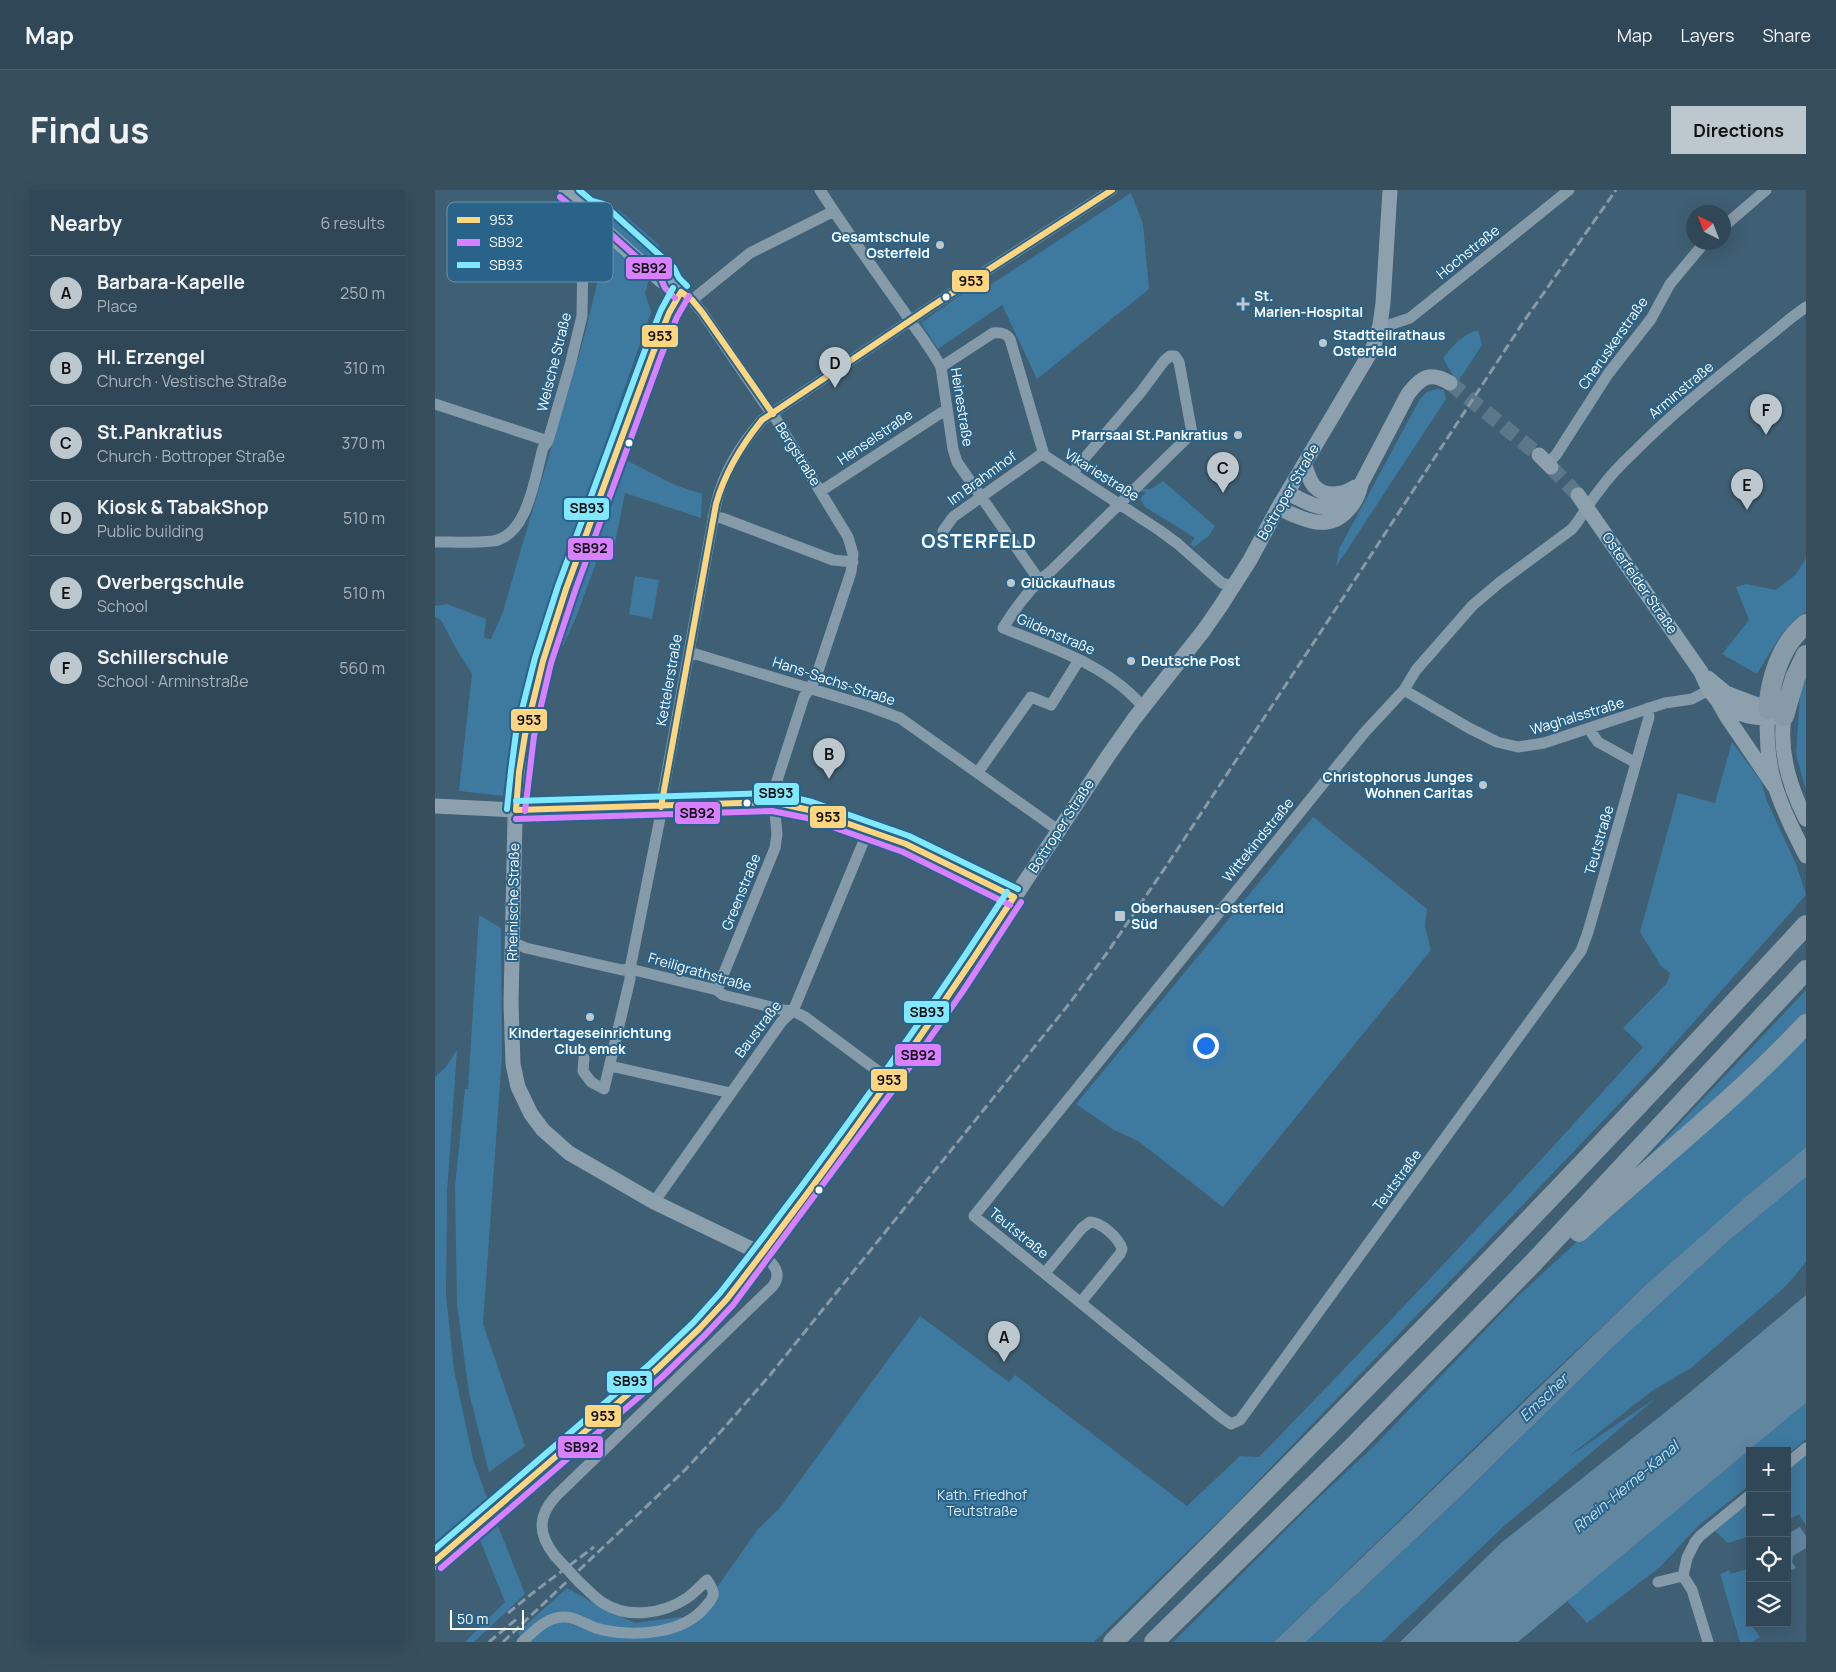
<!DOCTYPE html>
<html lang="en">
<head>
<meta charset="utf-8">
<style>
	:root { --surface:#2f4757; --page:#374e5d; --text:#f1f3f6; --muted:#a7b2ba; --line:#4a5f6d; --accent:#bcc7ce }
	body { margin:0; font-family:Manrope,sans-serif; background:var(--page); color:var(--text) }
	.controls { position:absolute; right:15px; bottom:15px; display:grid; overflow:hidden; border-radius:0px; box-shadow:0 5px 20px #0002 }
	.controls button { width:45px; height:45px; display:grid; place-items:center; padding:0; border:0; border-bottom:1px solid var(--line); background:var(--surface); color:var(--text); font:25px sans-serif }
	.compass { position:absolute; left:1251px; top:15px; width:45px; height:45px; border-radius:50%; background:var(--surface); box-shadow:0 5px 20px #0002; rotate:318deg }
	.scale { position:absolute; left:15px; bottom:12px; width:74px; box-sizing:border-box; padding-left:5px; border:2px solid #fff; border-top:0; font-size:14px; line-height:18px; white-space:nowrap; color:#fff; -webkit-text-stroke:4px #29638a; paint-order:stroke }
	.you { position:absolute; left:770px; top:855px; width:18px; height:18px; margin:-12px; border:4px solid #fff; border-radius:50%; background:#1a73e8; box-shadow:0 0 0 8px #1a73e833 }
	.badge { display:grid; place-items:center; width:32px; height:32px; border-radius:50%; background:var(--accent); color:#111; font-size:16px; font-weight:700 }
	.pin { position:absolute; translate:-50% -41px; filter:drop-shadow(0 1px 2px #0008) }
	.pin::after { content:''; position:absolute; top:26px; width:18px; height:15px; background:inherit; clip-path:polygon(0 0,100% 0,50% 100%) }
	.list { margin:0; padding:0; list-style:none }
	h2 { display:flex; justify-content:space-between; align-items:center; height:65px; margin:0; padding:0 20px; font-size:21px }
	h2 small { font-size:16px; font-weight:400; color:var(--muted) }
	.list li { display:grid; grid-template-columns:32px 1fr auto; gap:15px; align-items:center; box-sizing:border-box; height:75px; padding:0 20px; border-top:1px solid var(--line) }
	.list b { display:block; font-size:19px; white-space:nowrap }
	.list p { margin:0; font-size:16px; white-space:nowrap; color:var(--muted) }
	.list em { font-size:16px; font-style:normal; color:var(--muted) }
	.icon { flex:none; width:28px; height:28px; fill:none; stroke:currentColor; stroke-width:2; stroke-linecap:round; stroke-linejoin:round }
	.map { position:relative; flex:none; width:1371px; height:1452px; overflow:hidden; border-radius:0px }
	header { display:flex; align-items:center; gap:30px; box-sizing:border-box; height:70px; padding:0 25px; background:var(--surface); border-bottom:1px solid var(--line) }
	header strong { font-size:24px }
	nav { display:flex; gap:28px; margin-inline-start:auto; font-size:18px }
	.intro { display:flex; align-items:center; justify-content:space-between; box-sizing:border-box; height:120px; padding:0 30px }
	h1 { margin:0; font-size:35px }
	.button { padding:12px 22px; border-radius:0px; background:var(--accent); color:#111; font-size:18px; font-weight:700 }
	main { display:flex; gap:30px; padding:0 30px }
	aside { flex:1; background:var(--surface); border-radius:0px; box-shadow:0 5px 20px #0002 }
	.map>svg:first-child { display:block }
</style>
</head>
<body>
<header>
<strong>Map</strong>
<nav><a>Map</a><a>Layers</a><a>Share</a></nav>
</header>
<div class="intro"><h1>Find us</h1><a class="button">Directions</a></div>
<main>
<aside>
<h2>Nearby<small>6 results</small></h2>
<ul class="list">
<li><span class="badge">A</span><div><b>Barbara-Kapelle</b><p>Place</p></div><em>250 m</em></li>
<li><span class="badge">B</span><div><b>Hl. Erzengel</b><p>Church · Vestische Straße</p></div><em>310 m</em></li>
<li><span class="badge">C</span><div><b>St.Pankratius</b><p>Church · Bottroper Straße</p></div><em>370 m</em></li>
<li><span class="badge">D</span><div><b>Kiosk &amp; TabakShop</b><p>Public building</p></div><em>510 m</em></li>
<li><span class="badge">E</span><div><b>Overbergschule</b><p>School</p></div><em>510 m</em></li>
<li><span class="badge">F</span><div><b>Schillerschule</b><p>School · Arminstraße</p></div><em>560 m</em></li>
</ul>
</aside>
<div class="map">
<svg width="1371" height="1452" viewBox="0 0 1371 1452">
	<rect width="100%" height="100%" fill="#3f5f74"/>
	<path fill="#3e799f" d="M 696,3 L 708,34 L 714,99 L 602,189 L 567,115 L 503,159 L 486,133 L 550,88 L 555,95 Z
		M 183,19 L 224,55 L 210,103 L 216,122 L 103,447 L 80,529 L 68,606 L 24,601 L 37,484 L 23,462 L 6,430 L 0,427 L 0,416 L 12,414 L 51,429 L 49,448 L 56,449 L 68,422 L 86,359 L 148,151 L 169,65 Z
		M 1043,140 L 1047,155 L 1022,193 L 1008,168 C 1019,155 1026,145 1043,140 Z
		M 1002,199 L 1009,200 L 1011,209 L 901,377 L 904,359 L 985,209 L 992,202 Z
		M 191,270 L 240,295 L 267,304 L 266,328 L 190,303 L 180,354 L 170,348 L 142,425 L 128,456 L 120,452 L 159,355 L 182,285 Z
		M 728,291 L 780,336 L 774,346 L 759,357 L 755,354 L 760,348 L 710,317 L 705,309 L 711,302 L 705,301 L 707,299 L 716,299 Z
		M 1371,368 L 1371,422 C 1349,434 1335,463 1322,484 L 1287,464 L 1314,430 L 1301,397 L 1311,394 L 1341,400 L 1361,384 Z
		M 200,386 L 224,390 L 217,429 L 194,424 Z
		M 1371,475 L 1371,600 L 1361,564 L 1365,506 Z
		M 1297,552 L 1326,591 L 1332,611 L 1361,674 L 1371,705 L 1219,877 L 1080,1023 L 796,1319 L 659,1452 L 87,1452 L 83,1442 L 132,1398 L 166,1417 L 200,1433 L 246,1427 L 257,1433 L 323,1339 L 344,1319 L 485,1126 L 574,1192 L 580,1185 L 752,1316 L 805,1266 L 824,1267 C 954,1133 1083,997 1208,857 L 1188,838 L 1232,793 L 1235,783 L 1226,776 L 1205,742 L 1243,603 L 1280,613 Z
		M 878,627 L 992,719 L 990,736 L 996,760 L 788,1017 L 703,951 L 679,940 L 641,914 Z
		M 44,725 L 66,738 L 67,865 L 48,1134 L 90,1256 L 54,1282 L 34,1203 L 22,1114 L 20,997 L 30,899 L 33,899 Z
		M 1371,800 L 1371,826 L 1195,986 Z
		M 1371,849 L 1371,957 C 1184,1111 1013,1284 839,1452 L 738,1452 L 877,1314 L 940,1255 L 1082,1107 L 1222,978 L 1355,861 Z
		M 22,860 L 12,1003 L 11,1106 L 19,1180 L 38,1269 L 52,1308 L 0,1352 L 0,887 L 11,877 Z
		M 1371,987 L 1371,1072 L 1351,1096 L 1256,1178 L 1217,1201 L 1133,1267 L 1221,1208 L 1068,1337 L 947,1452 L 871,1452 L 1024,1308 L 1178,1157 L 1291,1053 Z
		M 1371,1213 L 1371,1249 L 1352,1265 L 1352,1261 L 1315,1261 L 1315,1295 L 1264,1335 L 1225,1377 L 1152,1433 L 1132,1411 Z
		M 1371,1265 L 1371,1336 L 1364,1324 L 1352,1331 L 1352,1281 Z
		M 1315,1312 L 1315,1346 L 1293,1353 L 1280,1341 Z
		M 63,1336 L 90,1404 L 39,1452 L 30,1452 L 70,1412 L 45,1350 Z
		M 1312,1379 L 1315,1381 L 1313,1427 L 1315,1433 L 1325,1447 L 1317,1452 L 1305,1452 L 1285,1384 L 1294,1380 L 1296,1384 Z"/>
	<path fill="#6186a0" d="M 1371,957 L 1371,987 L 1291,1053 L 1178,1157 L 1024,1308 L 871,1452 L 839,1452 L 1212,1094 L 1313,1005 Z
		M 1371,1105 L 1371,1213 L 1083,1452 L 965,1452 L 1066,1353 L 1248,1208 Z
		M 1365,1337 L 1371,1346 L 1371,1358 L 1358,1366 L 1357,1372 L 1361,1378 L 1357,1380 L 1352,1374 L 1352,1344 Z"/>
	<g fill="none" stroke-linecap="round" stroke-linejoin="round">
		<path stroke="#5c7789" stroke-width="15" stroke-dasharray="15 8" stroke-linecap="butt" d="M 1015,193 L 1104,265
			M 1116,277 L 1143,305"/>
		<path stroke="#869ba9" stroke-width="11" d="M 385,0 C 412,42 441,82 470,123 C 482,141 496,158 506,177 L 518,259 L 522,272 L 604,390
			M 1288,37 L 1331,0
			M 945,135 L 954,135 L 975,128 L 1134,0
			M 506,177 L 558,143 C 566,142 571,143 575,149 L 609,265 L 724,340 L 743,354 L 787,393 L 798,396
			M 0,214 L 113,251
			M 1113,273 L 1121,265 L 1173,184 L 1216,129 L 1235,94 L 1270,52
			M 638,284 L 642,277 L 706,202 L 729,171 L 735,166 L 740,166 L 744,172 L 757,243 L 616,381 C 597,395 581,417 568,438 C 617,458 673,475 708,517
			M 386,301 L 512,219
			M 278,327 L 287,328 L 398,370 L 418,372
			M 508,341 L 518,327 L 608,263
			M 0,352 C 19,352 39,353 58,351 C 93,346 100,286 108,258 L 113,251 L 135,175 L 147,126 L 148,63 L 140,26 L 144,11
			M 254,462 L 433,516 L 465,528 L 623,640
			M 969,500 L 1034,538 L 1062,552 L 1083,557 L 1109,553 L 1230,513 L 1257,509 L 1274,500
			M 1154,539 L 1163,552 L 1201,573 L 1153,742 L 1146,761 L 805,1230 L 796,1234 L 786,1227 L 539,1026 L 929,543 L 969,500 L 981,480 L 1038,415 L 1064,393 L 1137,339 C 1147,327 1153,314 1163,302 C 1173,288 1186,274 1199,262 C 1247,213 1303,172 1356,128 L 1371,117
			M 1201,573 L 1214,527 L 1213,518
			M 543,582 L 596,507 L 616,515 L 644,470
			M 77,752 L 91,758 L 187,780 L 195,779 L 282,800 L 288,805 L 348,820 L 358,821 L 370,827 L 455,890
			M 282,800 L 340,658 L 342,644 L 338,603 L 369,507 L 380,490 L 416,382 L 418,364 L 413,347 L 338,224 L 331,216 L 267,122 L 257,110 L 315,63 L 399,21
			M 149,868 L 148,881 L 156,892 L 169,899 L 195,789 L 195,779 L 225,628 L 228,604 L 281,314 C 289,281 305,256 327,230 L 497,116 L 677,0
			M 175,876 L 296,903
			M 219,1012 L 347,831 L 358,821 L 433,641
			M 610,1083 L 647,1038 L 655,1032 C 666,1032 684,1048 687,1059 L 685,1064 L 646,1112
			M 1352,1274 L 1371,1258
			M 120,1366 C 103,1344 102,1327 121,1306 L 338,1096 C 348,1083 338,1073 327,1064
			M 1223,1392 L 1248,1386
			M 87,1452 C 97,1443 108,1431 121,1428 C 139,1423 152,1437 168,1440 C 201,1447 249,1444 271,1416 C 281,1405 280,1402 272,1390 C 266,1396 259,1403 252,1408 C 228,1424 193,1429 168,1413 C 159,1407 152,1399 144,1392
			M 1273,1452 L 1257,1400 L 1248,1386 L 1252,1368 L 1260,1352 L 1265,1346 L 1315,1305"/>
		<path stroke="#8da0ae" stroke-width="15" d="M 131,0 L 154,20 L 155,27 L 219,84 L 227,91 L 237,93
			M 246,102 L 234,123 L 218,163 L 128,406 L 107,470 L 94,528 L 87,568 L 80,629 L 76,813 L 78,874 L 83,897 L 96,924 L 108,940 L 134,963 L 219,1012 L 327,1064
			M 1104,265 L 1116,277
			M 869,274 C 872,281 874,290 879,296 C 890,308 908,305 920,297
			M 852,303 C 882,316 891,328 919,303
			M 1143,305 L 1266,482 L 1274,500 L 1283,511 L 1292,527 L 1339,596
			M 843,318 C 865,328 891,343 912,321 C 920,313 924,305 926,294 L 973,204 C 986,187 995,181 1015,193
			M 1273,488 L 1291,503 L 1341,522
			M 1285,512 C 1301,524 1320,530 1340,527
			M 1333,519 C 1328,581 1344,612 1371,666
			M 1349,526 C 1344,561 1355,598 1371,629
			M 0,616 L 81,620 L 338,612 L 374,620 L 471,654 L 579,707
			M 253,1150 L 274,1128 L 308,1089 L 455,890 L 521,796 L 673,566 L 699,529 L 769,440 L 785,417 L 815,370 L 843,318 L 938,158 L 945,135 L 948,113 L 955,0"/>
		<path stroke="#859aa7" stroke-width="18" d="M 0,1371 L 221,1180 L 253,1150"/>
		<path stroke="#869aa7" stroke-width="20" d="M 1333,519 C 1336,488 1346,454 1371,434
			M 1349,526 L 1360,488 L 1371,465
			M 1144,1042 C 1219,972 1301,909 1371,834
			M 678,1452 C 914,1218 1146,980 1371,735
			M 719,1452 L 917,1258 L 1098,1073 L 1371,780"/>
		<path stroke="#869aa7" stroke-width="3" stroke-dasharray="9 4" stroke-linecap="butt" d="M 73,1423 L 99,1402 L 159,1357
			M 54,1452 L 83,1428
			M 68,1452 L 250,1280 L 289,1238 L 335,1185 L 634,814 L 672,763 L 732,675 L 885,443 L 1089,131 L 1181,0"/>
		<path stroke="#869ba9" stroke-width="11" d="M 120,1366 L 144,1392"/>
		<g stroke="#29638a" stroke-width="10">
			<path id="bus-1" d="M 338,224 L 267,122 L 257,110 L 246,102 L 234,123 L 218,163 L 131,399 L 108,471 L 90,545 L 84,582 L 81,620 L 338,612 L 374,620 L 471,654 L 579,707
				M 226,617 L 281,314 C 290,282 306,256 327,230 L 497,116 L 677,0
				M 0,1371 L 221,1180 L 264,1139 L 292,1109 C 393,979 489,845 579,707"/>
		</g>
		<g stroke="#29638a" stroke-width="10">
			<path id="bus-2" d="M 125,7 L 149,27 L 159,29 L 226,89 L 230,98 L 240,108
				M 90,621 L 99,546 L 116,473 L 140,401 L 226,166 L 242,127 L 254,106
				M 81,629 L 337,621 L 372,628 L 468,662 L 575,715
				M 6,1378 L 227,1187 L 270,1145 L 298,1115 L 462,895 L 528,801 L 586,712"/>
		</g>
		<g stroke="#29638a" stroke-width="10">
			<path id="bus-3" d="M 144,0 L 157,11 L 168,14 L 239,78 L 244,88 L 252,96
				M 81,611 L 339,603 L 377,612 L 474,646 L 583,699
				M 72,619 L 76,581 L 81,543 L 100,468 L 123,396 L 210,160 L 226,120 L 238,98
				M 0,1359 L 215,1174 L 258,1133 L 285,1103 C 386,974 482,840 572,702"/>
		</g>
		<use href="#bus-1" stroke="#ffd580" stroke-width="6"/>
		<use href="#bus-2" stroke="#d880ff" stroke-width="6"/>
		<use href="#bus-3" stroke="#80e8ff" stroke-width="6"/>
	</g>
	<g fill="#bcc7ce" stroke="#29638a" stroke-width="2">
		<circle cx="505" cy="55" r="5"/>
		<path d="M805.5 106.5h5v5h5v5h-5v5h-5v-5h-5v-5h5z"/>
		<circle cx="888" cy="153" r="5"/>
		<circle cx="803" cy="245" r="5"/>
		<circle cx="576" cy="393" r="5"/>
		<circle cx="696" cy="471" r="5"/>
		<circle cx="1048" cy="595" r="5"/>
		<rect x="679" y="720" width="12" height="12" rx="2.5"/>
		<circle cx="155" cy="827" r="5"/>
	</g>
	<g fill="#fff" stroke="#29638a" stroke-width="2">
		<circle cx="511" cy="107" r="4.5"/>
		<circle cx="194" cy="253" r="4.5"/>
		<circle cx="312" cy="613" r="4.5"/>
		<circle cx="384" cy="1000" r="4.5"/>
	</g>
	<g text-anchor="middle" stroke-width="4" stroke-linejoin="round" paint-order="stroke">
		<g font-size="14" font-weight="bold" fill="#fff" stroke="#29638a" text-anchor="start">
			<text x="495" y="52" text-anchor="end">Gesamtschule<tspan x="495" dy="16">Osterfeld</tspan></text>
			<text x="819" y="111">St.<tspan x="819" dy="16">Marien-Hospital</tspan></text>
			<text x="898" y="150">Stadtteilrathaus<tspan x="898" dy="16">Osterfeld</tspan></text>
			<text x="793" y="250" text-anchor="end">Pfarrsaal St.Pankratius</text>
			<text x="586" y="398">Glückaufhaus</text>
			<text x="706" y="476">Deutsche Post</text>
			<text x="1038" y="592" text-anchor="end">Christophorus Junges<tspan x="1038" dy="16">Wohnen Caritas</tspan></text>
			<text x="696" y="723">Oberhausen-Osterfeld<tspan x="696" dy="16">Süd</tspan></text>
			<text x="155" y="848" text-anchor="middle">Kindertageseinrichtung<tspan x="155" dy="16">Club emek</tspan></text>
		</g>
		<g font-size="14" fill="#fff" stroke="#29638a">
			<text transform="translate(1033 62) rotate(-39)" y="5">Hochstraße</text>
			<text transform="translate(1178 153) rotate(-55)" y="5">Cheruskerstraße</text>
			<text transform="translate(119 172) rotate(-76)" y="5">Welsche Straße</text>
			<text transform="translate(1246 200) rotate(-40)" y="5">Arminstraße</text>
			<text transform="translate(527 217) rotate(81)" y="5">Heinestraße</text>
			<text transform="translate(440 247) rotate(-34)" y="5">Henselstraße</text>
			<text transform="translate(363 264) rotate(58)" y="5">Bergstraße</text>
			<text transform="translate(667 285) rotate(32)" y="5">Vikariestraße</text>
			<text transform="translate(547 288) rotate(-36)" y="5">Im Brahmhof</text>
			<text transform="translate(853 302) rotate(-60)" y="5">Bottroper Straße</text>
			<text transform="translate(1205 393) rotate(55)" y="5">Osterfelder Straße</text>
			<text transform="translate(621 444) rotate(23)" y="5">Gildenstraße</text>
			<text transform="translate(234 490) rotate(-80)" y="5">Kettelerstraße</text>
			<text transform="translate(399 491) rotate(18)" y="5">Hans-Sachs-Straße</text>
			<text transform="translate(1142 526) rotate(-17)" y="5">Waghalsstraße</text>
			<text transform="translate(626 636) rotate(-57)" y="5">Bottroper Straße</text>
			<text transform="translate(823 650) rotate(-51)" y="5">Wittekindstraße</text>
			<text transform="translate(1164 650) rotate(-74)" y="5">Teutstraße</text>
			<text transform="translate(306 702) rotate(-68)" y="5">Greenstraße</text>
			<text transform="translate(78 712) rotate(-89)" y="5">Rheinische Straße</text>
			<text transform="translate(265 782) rotate(16)" y="5">Freiligrathstraße</text>
			<text transform="translate(323 839) rotate(-53)" y="5">Baustraße</text>
			<text transform="translate(962 990) rotate(-54)" y="5">Teutstraße</text>
			<text transform="translate(584 1043) rotate(39)" y="5">Teutstraße</text>
		</g>
		<g font-size="14" fill="#dbecf7" stroke="#29638a">
			<text x="547" y="1310">Kath. Friedhof<tspan x="547" dy="16">Teutstraße</tspan></text>
		</g>
		<g font-size="15" font-style="italic" fill="#c3dff0" stroke="#29638a">
			<text transform="translate(1109 1208) rotate(-44)" y="5">Emscher</text>
			<text transform="translate(1191 1297) rotate(-40)" y="5">Rhein-Herne-Kanal</text>
		</g>
		<g font-size="19" font-weight="bold" letter-spacing="1" fill="#fff" stroke="#29638a">
			<text x="544" y="358">OSTERFELD</text>
		</g>
	</g>
	<rect x="12" y="12" width="166" height="80" rx="8" fill="#29638a" stroke="#6992ad" stroke-width="1"/>
	<rect x="22" y="27" width="23" height="6" fill="#ffd580"/>
	<rect x="22" y="49" width="23" height="7" fill="#d880ff"/>
	<rect x="22" y="72" width="23" height="6" fill="#80e8ff"/>
	<g font-size="14" fill="#fff">
		<text x="54" y="35">953</text>
		<text x="54" y="57">SB92</text>
		<text x="54" y="80">SB93</text>
	</g>
	<g stroke="#29638a" stroke-width="2">
		<rect x="190" y="66" width="48" height="24" rx="5" fill="#d880ff"/>
		<rect x="516" y="79" width="39" height="24" rx="5" fill="#ffd580"/>
		<rect x="206" y="134" width="38" height="24" rx="5" fill="#ffd580"/>
		<rect x="128" y="307" width="47" height="24" rx="5" fill="#80e8ff"/>
		<rect x="132" y="347" width="47" height="24" rx="5" fill="#d880ff"/>
		<rect x="75" y="518" width="38" height="24" rx="5" fill="#ffd580"/>
		<rect x="318" y="592" width="47" height="24" rx="5" fill="#80e8ff"/>
		<rect x="239" y="611" width="47" height="24" rx="5" fill="#d880ff"/>
		<rect x="374" y="615" width="38" height="24" rx="5" fill="#ffd580"/>
		<rect x="468" y="810" width="47" height="24" rx="5" fill="#80e8ff"/>
		<rect x="459" y="853" width="48" height="24" rx="5" fill="#d880ff"/>
		<rect x="435" y="878" width="38" height="24" rx="5" fill="#ffd580"/>
		<rect x="171" y="1180" width="47" height="24" rx="5" fill="#80e8ff"/>
		<rect x="149" y="1214" width="38" height="24" rx="5" fill="#ffd580"/>
		<rect x="122" y="1245" width="47" height="24" rx="5" fill="#d880ff"/>
	</g>
	<g font-size="14" text-anchor="middle" font-weight="bold" fill="#111">
		<text x="214" y="83">SB92</text>
		<text x="536" y="96">953</text>
		<text x="225" y="151">953</text>
		<text x="152" y="323">SB93</text>
		<text x="155" y="363">SB92</text>
		<text x="94" y="535">953</text>
		<text x="341" y="608">SB93</text>
		<text x="262" y="628">SB92</text>
		<text x="393" y="632">953</text>
		<text x="492" y="827">SB93</text>
		<text x="483" y="870">SB92</text>
		<text x="454" y="895">953</text>
		<text x="195" y="1196">SB93</text>
		<text x="168" y="1231">953</text>
		<text x="146" y="1262">SB92</text>
	</g>
</svg>
<div class="controls">
<button>+</button>
<button>−</button>
<button><svg class="icon" aria-label="locate" viewBox="0 0 24 24"><circle cx="12" cy="12" r="6"/><path d="M12 2v4M12 18v4M2 12h4M18 12h4"/></svg></button>
<button><svg class="icon" aria-label="layers" viewBox="0 0 24 24"><path d="M12 4l9 5-9 5-9-5zM3 14l9 5 9-5"/></svg></button>
</div>
<svg class="compass" viewBox="-18 -18 36 36"><path d="M0-13l5 13h-10z" fill="#e53935"/><path d="M0 13l5-13h-10z" fill="#a7b2ba"/></svg>
<div class="scale">50 m</div>
<div class="you"></div>
<div class="pin badge" style="left:569px;top:1172px">A</div>
<div class="pin badge" style="left:394px;top:589px">B</div>
<div class="pin badge" style="left:788px;top:303px">C</div>
<div class="pin badge" style="left:400px;top:198px">D</div>
<div class="pin badge" style="left:1312px;top:320px">E</div>
<div class="pin badge" style="left:1331px;top:245px">F</div>
</div>
</main>
</body>
</html>
